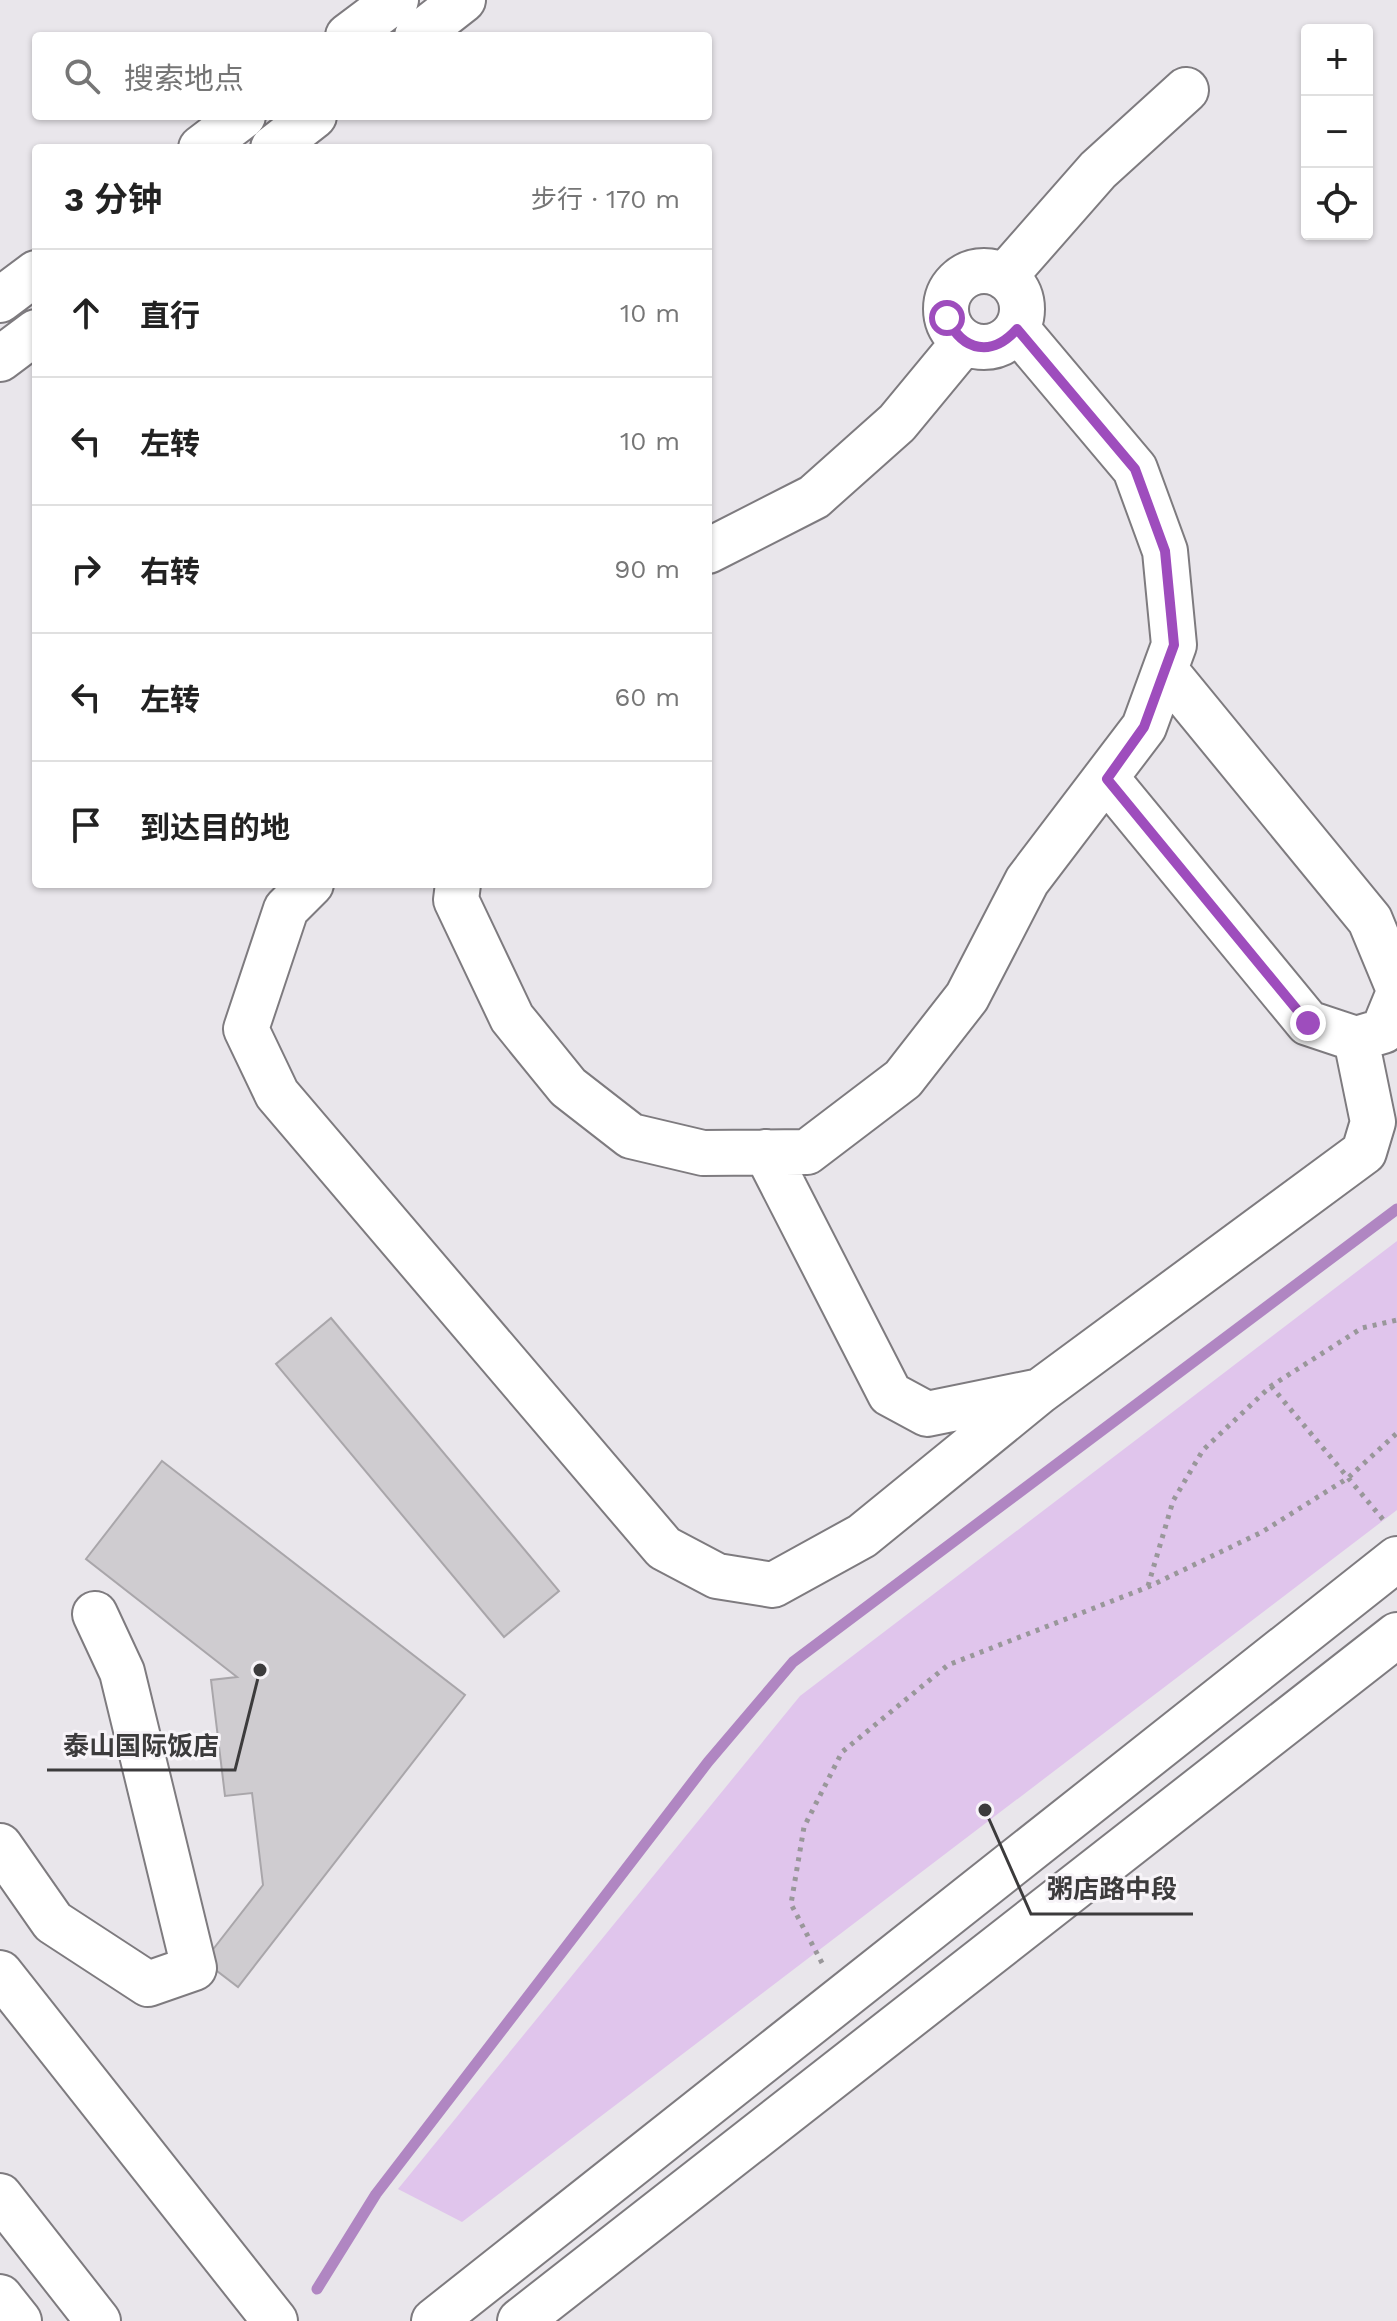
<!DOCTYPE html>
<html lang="zh">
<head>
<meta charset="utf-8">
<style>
	:root { --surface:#fff; --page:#f6f6f6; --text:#222; --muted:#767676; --line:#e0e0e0 }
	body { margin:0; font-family:"Work Sans","Noto Sans SC",sans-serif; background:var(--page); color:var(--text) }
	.controls { position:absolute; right:24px; top:24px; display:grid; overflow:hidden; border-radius:8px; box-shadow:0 2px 6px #0004 }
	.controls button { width:72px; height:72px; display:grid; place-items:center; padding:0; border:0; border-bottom:2px solid var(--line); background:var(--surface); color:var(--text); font:40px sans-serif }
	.stop { position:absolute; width:24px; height:24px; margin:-18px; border:6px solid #9e4dbd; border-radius:50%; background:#fff }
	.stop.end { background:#9e4dbd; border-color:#fff; box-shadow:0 2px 8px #0008 }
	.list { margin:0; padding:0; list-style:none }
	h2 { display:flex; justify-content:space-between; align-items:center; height:104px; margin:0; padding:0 32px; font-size:34px }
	h2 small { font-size:26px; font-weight:400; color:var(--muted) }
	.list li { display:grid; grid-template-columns:52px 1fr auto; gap:24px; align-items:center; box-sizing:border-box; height:128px; padding:0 32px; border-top:2px solid var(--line) }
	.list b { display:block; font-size:30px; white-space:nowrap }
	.list em { font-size:26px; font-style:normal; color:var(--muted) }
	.icon { flex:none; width:44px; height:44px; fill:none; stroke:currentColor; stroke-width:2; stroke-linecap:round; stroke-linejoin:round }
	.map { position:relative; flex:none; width:1397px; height:2321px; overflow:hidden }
	.search { position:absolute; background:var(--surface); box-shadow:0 2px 6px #0004; left:32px; top:32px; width:680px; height:88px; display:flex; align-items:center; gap:20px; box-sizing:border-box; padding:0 28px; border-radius:8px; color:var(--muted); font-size:30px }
	.panel { position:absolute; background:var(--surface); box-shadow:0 2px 6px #0004; left:32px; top:144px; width:680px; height:744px; border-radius:8px }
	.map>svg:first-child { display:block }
</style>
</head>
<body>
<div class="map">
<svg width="1397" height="2321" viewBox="0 0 1397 2321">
	<rect width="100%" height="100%" fill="#e9e6eb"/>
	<path fill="#e0c5ec" d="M 1397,1241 L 1397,1510 L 462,2222 L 398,2189 L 800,1696 Z"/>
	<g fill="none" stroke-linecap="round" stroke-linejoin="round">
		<path stroke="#b086c2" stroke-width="11" d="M 317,2289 L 376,2194 L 708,1762 L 793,1662 L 1397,1209"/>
	</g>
	<path fill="#cfccd0" stroke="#a9a6aa" stroke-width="2" d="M 331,1318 L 559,1591 L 504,1637 L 276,1364 Z
		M 162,1461 L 465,1695 L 238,1987 L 204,1961 L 263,1885 L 252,1793 L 225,1796 L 211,1680 L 237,1677 L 86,1559 Z"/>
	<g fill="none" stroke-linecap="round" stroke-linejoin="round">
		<g stroke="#7e7b7f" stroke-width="48">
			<path id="minor" d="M 348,36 L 396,0
				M 417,36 L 463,0
				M 201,148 L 243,116
				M 273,148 L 314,116
				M946 309a38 38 0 1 1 76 0a38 38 0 1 1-76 0Z
				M 1004,277 L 1098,170 L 1186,90
				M 0,300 L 36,273
				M 0,359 L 36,332
				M 708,551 L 814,497 L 897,423 L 964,342
				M 1165,670 L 1370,920 L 1397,985
				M 1107,779 L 1308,1023 L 1356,1039 L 1383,1031 L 1397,997
				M 311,884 L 286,909 L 246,1029 L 277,1094 L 664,1548 L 717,1576 L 773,1585 L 862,1536 L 1040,1391
				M 458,884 L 456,900 L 512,1018 L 568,1087 L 631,1136 L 703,1153 L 807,1152 L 903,1079 L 967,997 L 1027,881 L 1144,727 L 1174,645 L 1165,551 L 1135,469 L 1017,329
				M 766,1152 L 890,1394 L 927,1414 L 1040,1391 L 1364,1152 L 1373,1122 L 1356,1039
				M 0,1846 L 53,1922 L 148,1984 L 194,1968 L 122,1672 L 95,1614
				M 0,1973 L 275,2321
				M 434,2321 L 1397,1559
				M 520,2321 L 1397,1635"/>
		</g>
		<g stroke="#7e7b7f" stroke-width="48">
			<path id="major" d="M 0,2196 L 98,2321
				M 0,2297 L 19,2321"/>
		</g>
		<path stroke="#99979a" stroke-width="5" stroke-dasharray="4 6" stroke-linecap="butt" d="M 1271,1386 L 1386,1523
			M 1148,1586 L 1173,1501 L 1203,1450 L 1271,1386 L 1362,1328 L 1397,1320
			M 822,1963 L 791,1904 L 804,1827 L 842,1752 L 948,1665 L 1148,1587 L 1262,1532 L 1348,1478 L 1397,1433"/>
		<use href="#minor" stroke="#fff" stroke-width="44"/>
		<use href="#major" stroke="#fff" stroke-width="44"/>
	</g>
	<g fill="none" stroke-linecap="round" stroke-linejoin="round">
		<path stroke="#9e4dbd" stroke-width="10" d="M 947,318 C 963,352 992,357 1017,329 L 1135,469 L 1165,551 L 1174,645 L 1144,727 L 1107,779 L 1308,1023"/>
	</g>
	<path fill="none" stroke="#3c3b3c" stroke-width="3" d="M260 1670L235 1770H47M985 1810L1031 1914H1193"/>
	<g fill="#3c3b3c" stroke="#f7f4f8" stroke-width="3">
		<circle cx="260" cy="1670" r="8"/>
		<circle cx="985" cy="1810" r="8"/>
	</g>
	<g font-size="26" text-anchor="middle" font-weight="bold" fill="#3c3b3c" stroke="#f7f4f8" stroke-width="6" stroke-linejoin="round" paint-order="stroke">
		<text x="141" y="1755">泰山国际饭店</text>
		<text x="1112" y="1898">粥店路中段</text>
	</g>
</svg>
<div class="controls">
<button>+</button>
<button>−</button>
<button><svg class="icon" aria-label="locate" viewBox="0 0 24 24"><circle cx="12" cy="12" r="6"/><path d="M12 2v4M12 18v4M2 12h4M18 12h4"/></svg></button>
</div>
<div class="stop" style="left:947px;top:318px"></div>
<div class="stop end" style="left:1308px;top:1023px"></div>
<div class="search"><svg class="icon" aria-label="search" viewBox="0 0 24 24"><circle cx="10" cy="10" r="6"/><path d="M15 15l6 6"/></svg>搜索地点</div>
<section class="panel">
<h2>3 分钟<small>步行 · 170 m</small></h2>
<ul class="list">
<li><svg class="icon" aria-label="ahead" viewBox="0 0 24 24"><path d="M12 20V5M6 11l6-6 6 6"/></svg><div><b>直行</b></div><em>10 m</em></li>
<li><svg class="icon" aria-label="left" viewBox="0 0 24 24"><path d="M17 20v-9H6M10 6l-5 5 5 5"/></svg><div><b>左转</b></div><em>10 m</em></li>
<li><svg class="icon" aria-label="right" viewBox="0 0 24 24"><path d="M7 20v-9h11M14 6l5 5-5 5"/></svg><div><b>右转</b></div><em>90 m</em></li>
<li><svg class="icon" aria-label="left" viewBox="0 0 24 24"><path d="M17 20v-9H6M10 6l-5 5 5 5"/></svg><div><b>左转</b></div><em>60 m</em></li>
<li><svg class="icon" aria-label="arrive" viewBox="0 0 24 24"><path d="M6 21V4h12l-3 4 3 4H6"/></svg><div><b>到达目的地</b></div></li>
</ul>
</section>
</div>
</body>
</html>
